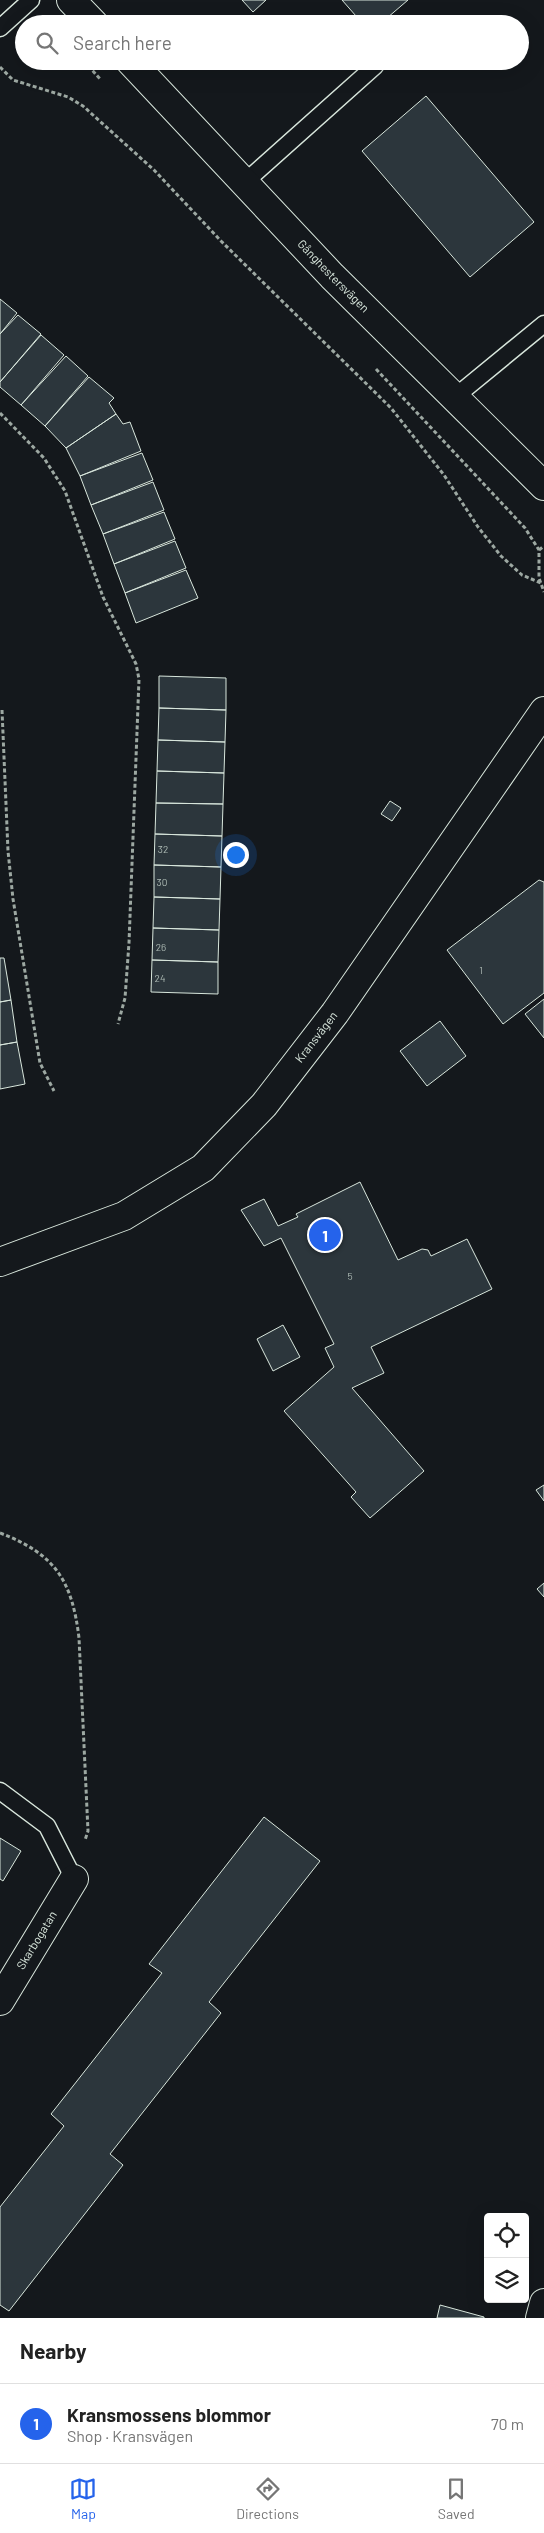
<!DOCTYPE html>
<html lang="en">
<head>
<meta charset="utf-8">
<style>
	:root { --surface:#fff; --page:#f2f2f2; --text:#222; --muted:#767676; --line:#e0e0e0; --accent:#2563eb }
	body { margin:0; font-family:Barlow,sans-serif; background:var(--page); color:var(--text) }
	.controls { position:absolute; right:15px; bottom:15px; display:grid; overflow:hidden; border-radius:5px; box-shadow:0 5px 20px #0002 }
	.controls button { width:45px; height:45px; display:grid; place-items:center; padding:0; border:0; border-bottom:1px solid var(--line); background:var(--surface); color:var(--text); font:25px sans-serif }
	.you { position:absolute; left:235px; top:854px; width:18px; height:18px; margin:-12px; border:4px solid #fff; border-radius:50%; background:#1a73e8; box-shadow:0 0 0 8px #1a73e833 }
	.badge { display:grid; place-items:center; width:32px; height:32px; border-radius:50%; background:var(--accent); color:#fff; font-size:16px; font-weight:700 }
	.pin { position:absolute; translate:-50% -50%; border:2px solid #fff; box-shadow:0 1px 5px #0006 }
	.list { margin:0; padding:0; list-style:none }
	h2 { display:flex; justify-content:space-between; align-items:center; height:65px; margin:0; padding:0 20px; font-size:21px }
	h2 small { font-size:16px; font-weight:400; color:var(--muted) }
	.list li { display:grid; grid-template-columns:32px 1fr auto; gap:15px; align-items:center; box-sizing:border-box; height:80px; padding:0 20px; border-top:1px solid var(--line) }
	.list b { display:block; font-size:19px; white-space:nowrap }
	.list p { margin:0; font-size:16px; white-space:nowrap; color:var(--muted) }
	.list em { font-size:16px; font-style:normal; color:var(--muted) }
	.icon { flex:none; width:28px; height:28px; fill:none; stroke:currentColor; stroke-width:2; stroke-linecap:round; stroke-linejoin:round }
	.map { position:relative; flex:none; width:544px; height:2318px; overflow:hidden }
	.search { position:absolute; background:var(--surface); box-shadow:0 5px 20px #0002; left:15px; right:15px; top:15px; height:55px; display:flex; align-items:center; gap:12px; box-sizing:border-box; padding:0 18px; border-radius:28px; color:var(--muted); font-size:19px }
	.sheet { height:145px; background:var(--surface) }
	nav { display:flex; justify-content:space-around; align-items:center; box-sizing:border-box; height:70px; border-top:1px solid var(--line); background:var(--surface); font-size:14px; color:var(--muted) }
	nav a { display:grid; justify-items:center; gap:2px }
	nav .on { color:var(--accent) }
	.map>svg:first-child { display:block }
</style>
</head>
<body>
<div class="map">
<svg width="544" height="2318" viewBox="0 0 544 2318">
	<rect width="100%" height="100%" fill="#14181c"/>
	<path fill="#2c363c" stroke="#d8e6dc" d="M 242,0 L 266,0 L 253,12 Z
		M 342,0 L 408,0 L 380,24 L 363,24 Z
		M 426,96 L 534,222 L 470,277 L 362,151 Z
		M 0,299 L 17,313 L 0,334 Z
		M 18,315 L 41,334 L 0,382 L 0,334 Z
		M 41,335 L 64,355 L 21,405 L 0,387 L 0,382 Z
		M 66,356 L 88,376 L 45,426 L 21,405 Z
		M 89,377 L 114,398 L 109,403 L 116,414 L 66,448 L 45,426 Z
		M 116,414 L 123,424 L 130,422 L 141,451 L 80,476 L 66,448 Z
		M 142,453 L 153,480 L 91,505 L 80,476 Z
		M 153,482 L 164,510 L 103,534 L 91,505 Z
		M 164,512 L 175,539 L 114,564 L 103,534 Z
		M 175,541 L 186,568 L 125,593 L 114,564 Z
		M 186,570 L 198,598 L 136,623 L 125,593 Z
		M 159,676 L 226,678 L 226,710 L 159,708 Z
		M 159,708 L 226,710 L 225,742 L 158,740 Z
		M 158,740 L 225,742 L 224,773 L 157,771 Z
		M 157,771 L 224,773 L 223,804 L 156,803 Z
		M 390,801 L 401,808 L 392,821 L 381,814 Z
		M 156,803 L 223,804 L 222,836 L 155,834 Z
		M 155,834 L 222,836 L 221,867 L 154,865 Z
		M 154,865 L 221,867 L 220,899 L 154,897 Z
		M 539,880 L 544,882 L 544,993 L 503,1024 L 447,950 Z
		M 154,897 L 220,899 L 219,930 L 153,928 Z
		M 153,928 L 219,930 L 218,962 L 152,960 Z
		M 0,958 L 4,958 L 11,1000 L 0,1002 Z
		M 152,960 L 218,962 L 218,994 L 151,992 Z
		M 544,999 L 544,1038 L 525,1014 Z
		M 11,1000 L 17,1042 L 0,1045 L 0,1002 Z
		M 440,1021 L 466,1056 L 427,1086 L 400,1051 Z
		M 17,1042 L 25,1084 L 0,1089 L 0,1045 Z
		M 360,1182 L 398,1260 L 422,1249 L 428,1250 L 431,1256 L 467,1239 L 492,1289 L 371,1347 L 384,1373 L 352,1388 L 424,1471 L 370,1518 L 351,1497 L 356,1492 L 284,1411 L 334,1367 L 325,1348 L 334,1344 L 281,1238 L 264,1246 L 241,1210 L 264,1199 L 278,1226 L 298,1217 L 296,1214 Z
		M 283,1325 L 300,1357 L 273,1371 L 257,1339 Z
		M 544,1485 L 544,1501 L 536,1490 Z
		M 544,1583 L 544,1597 L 537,1589 Z
		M 264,1817 L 320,1861 L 209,2002 L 221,2013 L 110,2154 L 123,2165 L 9,2311 L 0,2305 L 0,2207 L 64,2126 L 51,2114 L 162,1973 L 149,1964 Z
		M 0,1838 L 21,1851 L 3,1881 L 0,1879 Z
		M 440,2305 L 484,2317 L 484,2318 L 437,2318 Z"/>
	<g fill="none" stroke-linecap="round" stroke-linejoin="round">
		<g stroke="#d8e6dc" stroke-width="19">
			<path id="lane" d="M 0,28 L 31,0
				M 245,182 L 375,66
				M 455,397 L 544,324
				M 0,1791 L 47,1826 L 74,1879"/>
		</g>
		<g stroke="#d8e6dc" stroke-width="30">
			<g id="street">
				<path id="s1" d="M 0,1262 L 124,1216 L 203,1168 L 264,1105 L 335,1013 L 544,711"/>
				<path id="s2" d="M 0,2001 L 74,1879"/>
				<path d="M 540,2318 L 544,2303"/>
			</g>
		</g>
		<g stroke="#d8e6dc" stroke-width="30">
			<g id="secondary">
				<path d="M 71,0 L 94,24"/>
				<path id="s3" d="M 130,61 L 332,276 L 544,486"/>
			</g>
		</g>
		<path stroke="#9da8a2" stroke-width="3" stroke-dasharray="4 2.5" stroke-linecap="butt" d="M 84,61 L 101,80
			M 0,67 L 13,80 L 68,97 L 83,106 L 154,170 L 221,241 L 391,408 L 444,475 L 478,527 L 501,556 L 522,575 L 541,583
			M 376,369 L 525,528 L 539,550 L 539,578 L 544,592
			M 0,413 L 44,458 L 65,491 L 103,597 L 136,664 L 139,679 L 129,943 L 125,998 L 118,1024
			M 539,550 L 544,546
			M 2,710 L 8,851 L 13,899 L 40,1063 L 54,1091
			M 0,1533 C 55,1554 72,1580 79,1638 L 88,1831 L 85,1840"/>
		<use href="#lane" stroke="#14181c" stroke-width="16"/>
		<use href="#street" stroke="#14181c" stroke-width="28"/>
		<use href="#secondary" stroke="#14181c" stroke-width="28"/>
	</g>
	<g text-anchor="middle" stroke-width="4" stroke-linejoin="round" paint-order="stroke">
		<g font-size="10" fill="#adbab4">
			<text x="163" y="853">32</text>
			<text x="162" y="886">30</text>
			<text x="161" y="951">26</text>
			<text x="481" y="974">1</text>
			<text x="160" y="982">24</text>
			<text x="350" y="1280">5</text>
		</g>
		<g font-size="12" fill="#d8e6dc" stroke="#14181c">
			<text dy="4" stroke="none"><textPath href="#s3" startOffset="296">Gånghestersvägen</textPath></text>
			<text dy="4" stroke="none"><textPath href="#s1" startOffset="398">Kransvägen</textPath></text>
			<text dy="4" stroke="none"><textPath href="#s2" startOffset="71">Skarbogatan</textPath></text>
		</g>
	</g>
</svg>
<div class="controls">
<button><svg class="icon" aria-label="locate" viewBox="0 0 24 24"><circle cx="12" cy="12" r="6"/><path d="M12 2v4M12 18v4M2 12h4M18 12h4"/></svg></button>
<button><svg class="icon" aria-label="layers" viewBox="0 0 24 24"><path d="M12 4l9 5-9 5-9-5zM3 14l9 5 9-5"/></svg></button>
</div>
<div class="you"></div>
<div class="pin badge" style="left:325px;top:1235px">1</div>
<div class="search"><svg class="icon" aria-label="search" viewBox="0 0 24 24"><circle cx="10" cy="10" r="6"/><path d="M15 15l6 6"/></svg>Search here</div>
</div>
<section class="sheet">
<h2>Nearby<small></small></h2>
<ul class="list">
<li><span class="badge">1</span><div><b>Kransmossens blommor</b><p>Shop · Kransvägen</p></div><em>70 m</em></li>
</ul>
</section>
<nav>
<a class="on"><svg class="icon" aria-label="map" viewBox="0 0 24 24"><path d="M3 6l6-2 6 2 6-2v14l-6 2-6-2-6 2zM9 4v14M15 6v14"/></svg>Map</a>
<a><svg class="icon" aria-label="directions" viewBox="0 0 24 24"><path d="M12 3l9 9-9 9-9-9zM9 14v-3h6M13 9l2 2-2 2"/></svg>Directions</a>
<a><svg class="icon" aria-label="saved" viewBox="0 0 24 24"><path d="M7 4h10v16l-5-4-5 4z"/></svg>Saved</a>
</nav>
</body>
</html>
